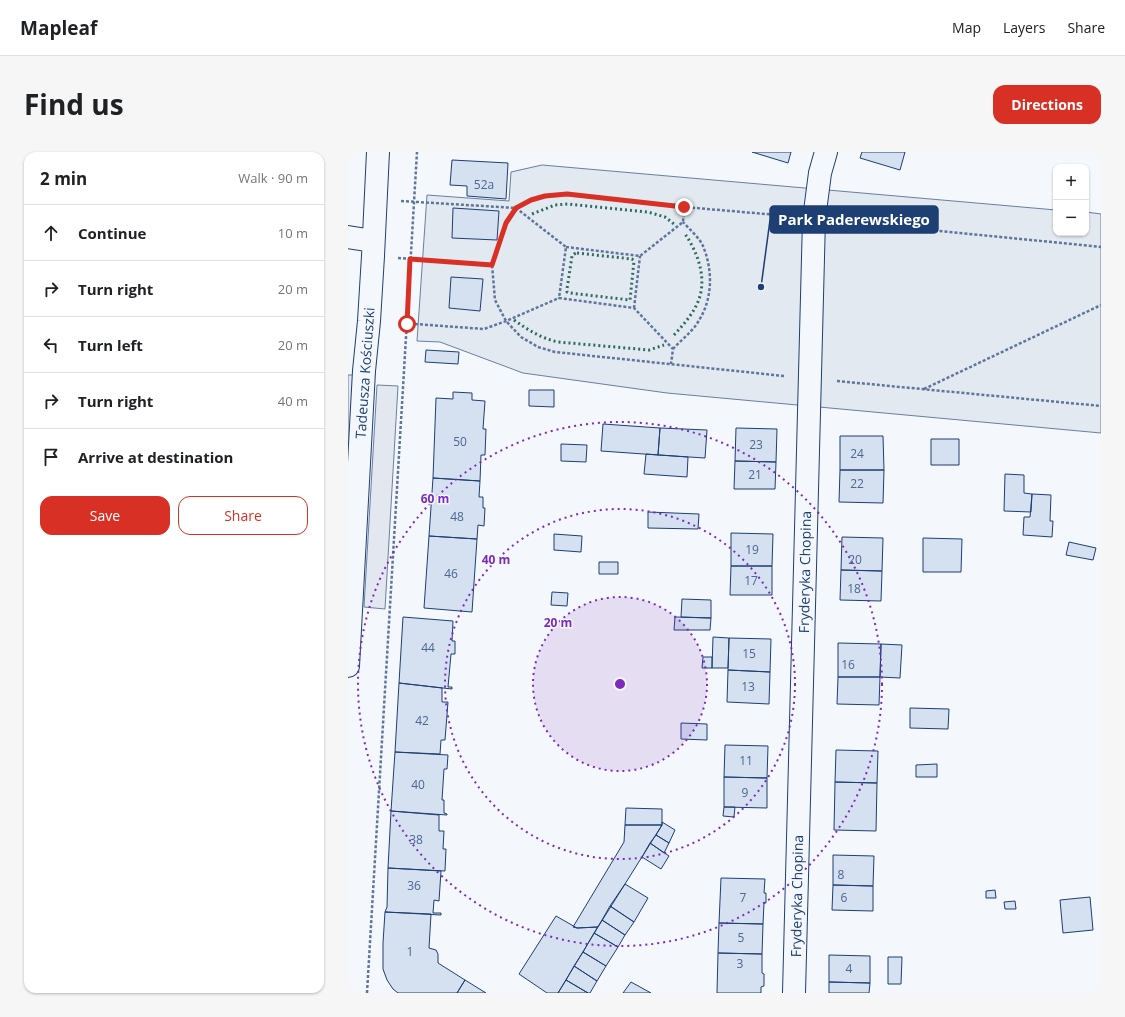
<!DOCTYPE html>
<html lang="en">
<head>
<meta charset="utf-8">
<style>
	:root { --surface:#fff; --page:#f6f6f6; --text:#202124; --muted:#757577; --line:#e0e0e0; --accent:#d93025 }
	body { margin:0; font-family:"Open Sans",sans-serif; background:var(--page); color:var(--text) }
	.controls { position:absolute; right:12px; top:12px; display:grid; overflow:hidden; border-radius:8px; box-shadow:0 1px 3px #0004 }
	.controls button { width:36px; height:36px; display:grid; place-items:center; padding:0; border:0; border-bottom:1px solid var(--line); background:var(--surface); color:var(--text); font:20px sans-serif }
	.stop { position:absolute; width:12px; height:12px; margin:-9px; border:3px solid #d93025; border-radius:50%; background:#fff }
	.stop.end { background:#d93025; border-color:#fff; box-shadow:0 1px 4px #0008 }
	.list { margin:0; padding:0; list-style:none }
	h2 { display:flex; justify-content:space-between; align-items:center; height:52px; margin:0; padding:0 16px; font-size:17px }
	h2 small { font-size:13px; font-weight:400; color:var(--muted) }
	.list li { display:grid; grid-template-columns:26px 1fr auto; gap:12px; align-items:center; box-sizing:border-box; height:56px; padding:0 16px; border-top:1px solid var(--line) }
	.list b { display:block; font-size:15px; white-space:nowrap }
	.list em { font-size:13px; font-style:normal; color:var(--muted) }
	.actions { display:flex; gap:8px; padding:12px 16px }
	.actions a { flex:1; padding:9px 0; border:1px solid var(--accent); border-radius:12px; text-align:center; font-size:14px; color:var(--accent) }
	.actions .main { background:var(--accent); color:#fff }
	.icon { flex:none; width:22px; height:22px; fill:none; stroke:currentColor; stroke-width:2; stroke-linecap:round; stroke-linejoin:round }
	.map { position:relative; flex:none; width:753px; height:841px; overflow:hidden; border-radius:12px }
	header { display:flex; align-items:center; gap:24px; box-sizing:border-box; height:56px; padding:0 20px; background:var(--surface); border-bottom:1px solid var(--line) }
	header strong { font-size:19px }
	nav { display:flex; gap:22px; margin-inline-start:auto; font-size:14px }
	.intro { display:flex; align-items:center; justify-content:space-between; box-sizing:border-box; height:96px; padding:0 24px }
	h1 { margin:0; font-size:28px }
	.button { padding:10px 18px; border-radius:12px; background:var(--accent); color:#fff; font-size:14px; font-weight:700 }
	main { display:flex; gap:24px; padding:0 24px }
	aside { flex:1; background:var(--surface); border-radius:12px; box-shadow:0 1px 3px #0004 }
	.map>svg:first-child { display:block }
</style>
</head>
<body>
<header>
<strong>Mapleaf</strong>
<nav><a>Map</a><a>Layers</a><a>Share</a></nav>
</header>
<div class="intro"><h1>Find us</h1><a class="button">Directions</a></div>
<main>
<aside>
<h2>2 min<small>Walk · 90 m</small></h2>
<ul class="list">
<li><svg class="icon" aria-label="ahead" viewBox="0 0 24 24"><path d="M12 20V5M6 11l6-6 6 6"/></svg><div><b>Continue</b></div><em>10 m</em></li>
<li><svg class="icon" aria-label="right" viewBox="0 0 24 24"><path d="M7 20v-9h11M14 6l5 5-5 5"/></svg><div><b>Turn right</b></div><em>20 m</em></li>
<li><svg class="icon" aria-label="left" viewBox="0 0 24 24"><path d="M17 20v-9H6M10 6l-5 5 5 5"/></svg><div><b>Turn left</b></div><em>20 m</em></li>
<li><svg class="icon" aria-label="right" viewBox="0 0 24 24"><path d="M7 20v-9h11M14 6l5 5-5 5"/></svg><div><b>Turn right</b></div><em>40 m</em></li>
<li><svg class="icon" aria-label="arrive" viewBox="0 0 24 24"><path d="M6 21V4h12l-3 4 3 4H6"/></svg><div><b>Arrive at destination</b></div></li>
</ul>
<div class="actions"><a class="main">Save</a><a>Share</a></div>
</aside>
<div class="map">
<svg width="753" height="841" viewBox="0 0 753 841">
	<rect width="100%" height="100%" fill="#f4f7fb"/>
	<path fill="#e3e9f0" stroke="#687fa3" d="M 194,13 L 708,58 L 708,81 L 738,81 L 738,60 L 753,62 L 753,281 L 319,241 L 175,221 L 92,190 L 69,189 L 79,43 L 161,49 L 163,20 Z"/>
	<path fill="#e3e8f0" stroke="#687fa3" d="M 0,223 L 6,223 L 0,321 Z
		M 29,233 L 50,234 L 37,457 L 16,455 Z"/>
	<path fill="#d5e0f0" stroke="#1d3f73" d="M 404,0 L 443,0 L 440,11 Z
		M 514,0 L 557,0 L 552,18 L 512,6 Z
		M 104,8 L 160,11 L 158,47 L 119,44 L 119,34 L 102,33 Z
		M 105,56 L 151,59 L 149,88 L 104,86 Z
		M 103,125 L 135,127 L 132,159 L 101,156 Z
		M 78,198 L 111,200 L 110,212 L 77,210 Z
		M 181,238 L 206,238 L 206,255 L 181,254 Z
		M 105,240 L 124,241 L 124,248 L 137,249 L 135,277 L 138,277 L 137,303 L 133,303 L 132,329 L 85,326 L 88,246 L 105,247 Z
		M 255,272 L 312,276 L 310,303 L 253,299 Z
		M 312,276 L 359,278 L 357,306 L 310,303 Z
		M 388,276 L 429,277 L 428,310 L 387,309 Z
		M 492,284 L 535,284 L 536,318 L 492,318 Z
		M 583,287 L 611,287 L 611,313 L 583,313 Z
		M 213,292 L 239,293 L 238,310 L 213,309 Z
		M 298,302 L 340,305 L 339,325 L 296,322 Z
		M 387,309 L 428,310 L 427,337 L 386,337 Z
		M 492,318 L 536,318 L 535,351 L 491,350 Z
		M 657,322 L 676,323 L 676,341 L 684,342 L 683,360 L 656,359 Z
		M 85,326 L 132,329 L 131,345 L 135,345 L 135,356 L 137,356 L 136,374 L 130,373 L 129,387 L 81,384 Z
		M 684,342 L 703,343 L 702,369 L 705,369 L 704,385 L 675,383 L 676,365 L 682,365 Z
		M 300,360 L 351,362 L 350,377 L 300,376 Z
		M 383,381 L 425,382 L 424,414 L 383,414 Z
		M 206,382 L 234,384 L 233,400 L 206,398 Z
		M 81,384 L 129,387 L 124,460 L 76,456 Z
		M 494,385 L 535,386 L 534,419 L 493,418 Z
		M 575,386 L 614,387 L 613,420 L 575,420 Z
		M 721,390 L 748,396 L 745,408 L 718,403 Z
		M 251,410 L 270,410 L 270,422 L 251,422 Z
		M 383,414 L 424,414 L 424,443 L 382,443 Z
		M 493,418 L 534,419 L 533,449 L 492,448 Z
		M 204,440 L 220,441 L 219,454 L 203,453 Z
		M 334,447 L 363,448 L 363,466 L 333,465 Z
		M 55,465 L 105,469 L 104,489 L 107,489 L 107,502 L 103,502 L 100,535 L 104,535 L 104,537 L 51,531 Z
		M 327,465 L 363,466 L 362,478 L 326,478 Z
		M 365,485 L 381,486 L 380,516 L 364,516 Z
		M 381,486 L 423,487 L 422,520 L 380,518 Z
		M 490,491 L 533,492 L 532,525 L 490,525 Z
		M 533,492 L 554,493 L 552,526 L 532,525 Z
		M 355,505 L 364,505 L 364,516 L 354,516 Z
		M 380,518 L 422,520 L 421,552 L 379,550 Z
		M 490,525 L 532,525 L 531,553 L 489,552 Z
		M 51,531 L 94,536 L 94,550 L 100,550 L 97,588 L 93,588 L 92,602 L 47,600 Z
		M 562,556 L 601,557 L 600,577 L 562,576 Z
		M 333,571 L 359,572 L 359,588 L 333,587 Z
		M 377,593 L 420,594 L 419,626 L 376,625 Z
		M 488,598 L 530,599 L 529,631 L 487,630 Z
		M 47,600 L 100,603 L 99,617 L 96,617 L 94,648 L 96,648 L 96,661 L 99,662 L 99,663 L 43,659 Z
		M 589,612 L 589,625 L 568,625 L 568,613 Z
		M 376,625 L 419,626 L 419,656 L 376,655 Z
		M 487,630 L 529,631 L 528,679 L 486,678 Z
		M 376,655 L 387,655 L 386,665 L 375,664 Z
		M 278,656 L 314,657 L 314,673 L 277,673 Z
		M 43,659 L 91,663 L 91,679 L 96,679 L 95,697 L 98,697 L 97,719 L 40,716 Z
		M 314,670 L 327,678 L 321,691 L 308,683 L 314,673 Z
		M 277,673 L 314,673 L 250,775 L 229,776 L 225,775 L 276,690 Z
		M 308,683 L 321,691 L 316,701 L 302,691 Z
		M 302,691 L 321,704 L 313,717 L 294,705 Z
		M 485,703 L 526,704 L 525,734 L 485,733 Z
		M 40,716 L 93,719 L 91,749 L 86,748 L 85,761 L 93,761 L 93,763 L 37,760 L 39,755 Z
		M 373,726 L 417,727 L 416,741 L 418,741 L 418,751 L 416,751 L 415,772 L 371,771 Z
		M 277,732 L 300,746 L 286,770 L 262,754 Z
		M 485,733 L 525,734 L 525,759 L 484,758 Z
		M 647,738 L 648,746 L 638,746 L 638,739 Z
		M 742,745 L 745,778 L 715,781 L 712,748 Z
		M 667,749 L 668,757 L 657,757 L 656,750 Z
		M 262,754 L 286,770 L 277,783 L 254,768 Z
		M 37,760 L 83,762 L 81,796 L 88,798 L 90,802 L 90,811 L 117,828 L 109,841 L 50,841 L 45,837 L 39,828 L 35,817 L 35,791 Z
		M 208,764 L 229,776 L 250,775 L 210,841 L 199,841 L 171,822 Z
		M 254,768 L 277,783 L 270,795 L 246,781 Z
		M 371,771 L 415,772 L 414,802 L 370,801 Z
		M 246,781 L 270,795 L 258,814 L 235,800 Z
		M 235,800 L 258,814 L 249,829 L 226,814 Z
		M 370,801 L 414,802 L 414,821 L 416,822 L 416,834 L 413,835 L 413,841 L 369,841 Z
		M 481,803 L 522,804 L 522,831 L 481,830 Z
		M 540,805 L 554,805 L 553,832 L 540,832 Z
		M 226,814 L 249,829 L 242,841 L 240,841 L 218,828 Z
		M 117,828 L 138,841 L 109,841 Z
		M 218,828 L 240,841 L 210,841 Z
		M 283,830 L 303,841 L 275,841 Z
		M 481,830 L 522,831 L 521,841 L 481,841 Z"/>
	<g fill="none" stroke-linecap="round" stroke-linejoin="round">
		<g stroke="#1d3f73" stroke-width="24">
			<path id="minor" d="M 0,85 L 25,89
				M 0,514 L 16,219 L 21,169 L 25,104 L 30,0
				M 446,841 L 466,67 L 472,21 L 478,0"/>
		</g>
		<path stroke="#5e769c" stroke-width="2.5" stroke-dasharray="3 2" stroke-linecap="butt" d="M 53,49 L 168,56 L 218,95 L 211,146 L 286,156 L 325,197 L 323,212
			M 492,69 L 753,95
			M 218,95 L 292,104 L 335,70 L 336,55
			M 50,106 L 144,113
			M 286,156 L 292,104
			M 67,172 L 136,177 L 158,169 L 211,146
			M 325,197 C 333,188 344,180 350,170 C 365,147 365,118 355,94 C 351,85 341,77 335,70
			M 436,224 L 207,200 L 190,195 L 173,185 L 158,169 L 147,148 L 144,113 L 159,71 L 168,56 L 183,48 L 197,44 L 219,42 L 336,55 L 441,64
			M 489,229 L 753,254
			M 576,237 L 753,153
			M 19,841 L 69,0"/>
		<use href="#minor" stroke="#f4f7fb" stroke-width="22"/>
		<path stroke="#2c6c60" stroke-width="3" stroke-dasharray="2 3" stroke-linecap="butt" d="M 184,62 L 207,53 L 220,52 L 300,60 L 317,65 L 326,72
			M 229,101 L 284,107 L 286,109 L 282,148 L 222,141 L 219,140 L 219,137 L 224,104 L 226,102 Z
			M 166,168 C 180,178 193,186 210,190 L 301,198 L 316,193
			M 326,183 C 336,172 346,161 351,147 C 359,125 349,99 337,82"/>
	</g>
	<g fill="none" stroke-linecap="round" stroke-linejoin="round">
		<path stroke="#d93025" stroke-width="5" d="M 59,172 L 62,107 L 144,113 L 158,71 L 168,56 L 183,48 L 197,44 L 219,42 L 336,55"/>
	</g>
	<circle cx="272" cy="532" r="87" fill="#7b2cbf" fill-opacity=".12"/>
	<g fill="none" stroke="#7b2cbf" stroke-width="2" stroke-dasharray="2 4">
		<circle cx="272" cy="532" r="87"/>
		<circle cx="272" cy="532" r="175"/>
		<circle cx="272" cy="532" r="262"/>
	</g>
	<g text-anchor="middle" stroke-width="3" stroke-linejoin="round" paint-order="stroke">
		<g font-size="12" fill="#4b6792">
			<text x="136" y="37">52a</text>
			<text x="112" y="294">50</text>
			<text x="408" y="297">23</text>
			<text x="509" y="306">24</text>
			<text x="407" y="327">21</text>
			<text x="509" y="336">22</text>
			<text x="109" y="369">48</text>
			<text x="404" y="402">19</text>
			<text x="507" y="412">20</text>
			<text x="103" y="426">46</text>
			<text x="403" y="433">17</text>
			<text x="506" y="441">18</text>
			<text x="80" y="500">44</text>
			<text x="401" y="506">15</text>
			<text x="500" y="517">16</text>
			<text x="400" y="539">13</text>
			<text x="74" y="573">42</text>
			<text x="398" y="613">11</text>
			<text x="70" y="637">40</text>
			<text x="397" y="645">9</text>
			<text x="68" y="692">38</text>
			<text x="493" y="727">8</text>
			<text x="66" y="738">36</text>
			<text x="395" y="750">7</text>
			<text x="496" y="750">6</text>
			<text x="393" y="790">5</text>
			<text x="62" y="804">1</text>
			<text x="392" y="816">3</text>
			<text x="501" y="821">4</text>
		</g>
		<g font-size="14" fill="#1d3f73" stroke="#f4f7fb">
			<text transform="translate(17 221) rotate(-86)" y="5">Tadeusza Kościuszki</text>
			<text transform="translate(457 420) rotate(-89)" y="5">Fryderyka Chopina</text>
			<text transform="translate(449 744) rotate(-89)" y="5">Fryderyka Chopina</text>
		</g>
	</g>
	<circle cx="272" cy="532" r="6" fill="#7b2cbf" stroke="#f4f7fb" stroke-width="2"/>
	<g font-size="12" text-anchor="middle" font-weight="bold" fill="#7b2cbf" stroke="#f4f7fb" stroke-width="3" stroke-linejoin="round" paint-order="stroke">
		<text x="87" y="351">60 m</text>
		<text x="148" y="412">40 m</text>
		<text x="210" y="475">20 m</text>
	</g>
	<path fill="none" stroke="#1d3f73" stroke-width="1.5" d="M413 135L422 68"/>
	<circle fill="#1d3f73" stroke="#f4f7fb" stroke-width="1.5" cx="413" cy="135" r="4"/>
	<rect fill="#1d3f73" stroke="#1d3f73" stroke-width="1.5" x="422" y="54" width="168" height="27" rx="4"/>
	<g font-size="15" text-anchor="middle" font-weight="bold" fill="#fff">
		<text x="506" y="73">Park Paderewskiego</text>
	</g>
</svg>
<div class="controls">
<button>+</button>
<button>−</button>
</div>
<div class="stop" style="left:59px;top:172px"></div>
<div class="stop end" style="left:336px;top:55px"></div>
</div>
</main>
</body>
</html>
